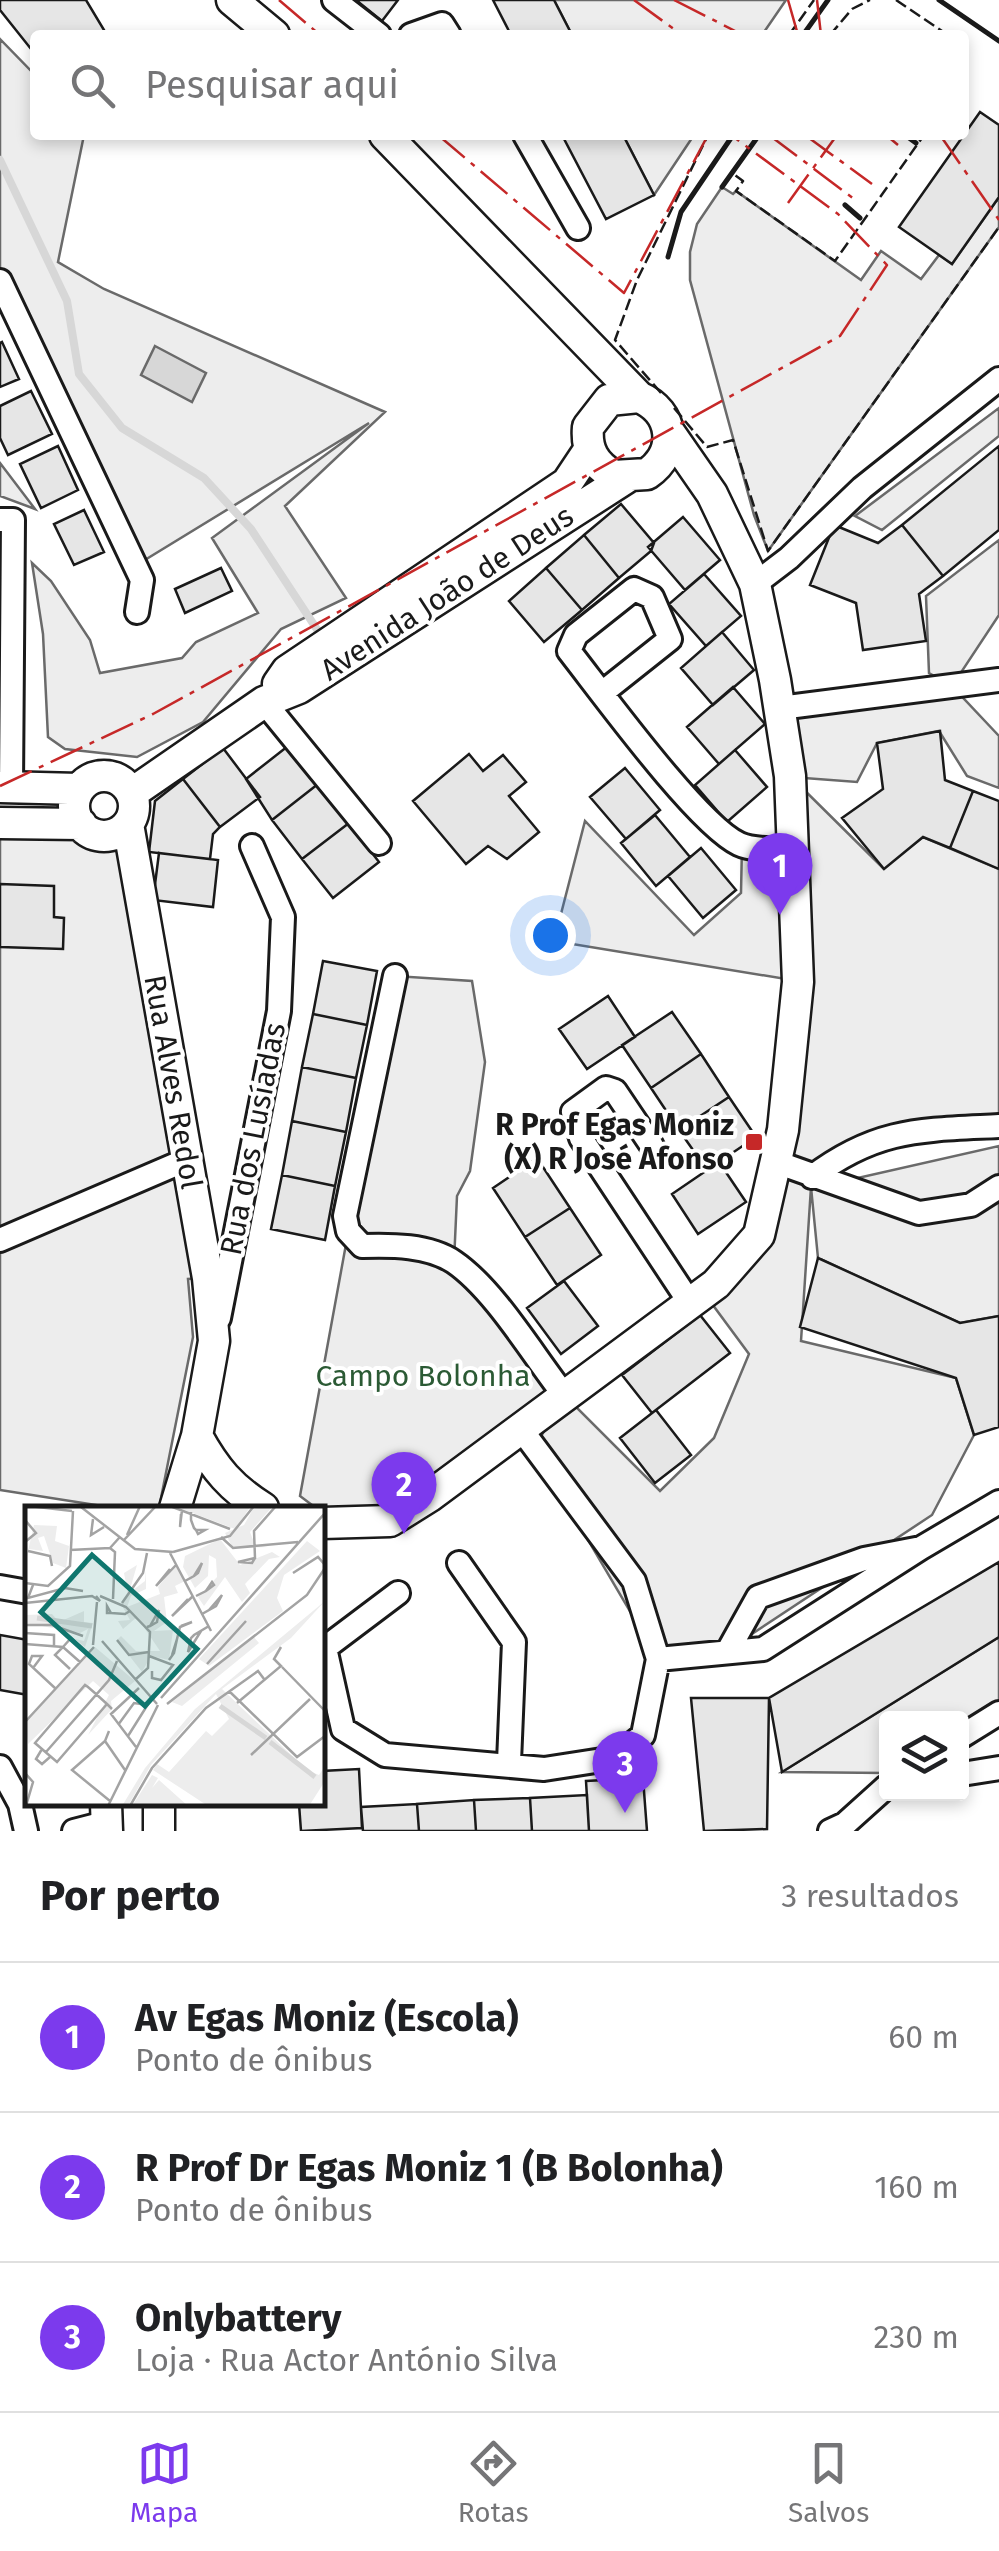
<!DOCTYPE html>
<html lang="pt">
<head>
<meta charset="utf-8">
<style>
	:root { --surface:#fff; --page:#f6f6f6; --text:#202124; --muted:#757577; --line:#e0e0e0; --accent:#7c3aed }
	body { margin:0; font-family:"Fira Sans",sans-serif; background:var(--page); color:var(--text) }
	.controls { position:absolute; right:30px; bottom:30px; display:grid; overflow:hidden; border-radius:10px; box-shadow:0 5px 15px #0003 }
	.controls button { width:90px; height:90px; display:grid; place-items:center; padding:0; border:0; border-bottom:2px solid var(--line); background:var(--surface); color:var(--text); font:50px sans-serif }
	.you { position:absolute; left:550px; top:935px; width:35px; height:35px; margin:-25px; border:8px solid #fff; border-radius:50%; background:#1a73e8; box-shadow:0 0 0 15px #1a73e833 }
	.badge { display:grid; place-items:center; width:65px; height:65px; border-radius:50%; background:var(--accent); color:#fff; font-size:32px; font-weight:700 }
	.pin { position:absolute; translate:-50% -82px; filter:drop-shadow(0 2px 5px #0008) }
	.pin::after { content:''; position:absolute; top:52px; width:35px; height:30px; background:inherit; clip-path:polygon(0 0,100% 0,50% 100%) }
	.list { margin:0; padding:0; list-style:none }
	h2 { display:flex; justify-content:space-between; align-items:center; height:130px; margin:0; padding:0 40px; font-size:42px }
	h2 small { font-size:32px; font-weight:400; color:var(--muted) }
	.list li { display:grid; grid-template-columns:65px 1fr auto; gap:30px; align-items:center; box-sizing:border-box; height:150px; padding:0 40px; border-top:2px solid var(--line) }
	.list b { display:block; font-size:38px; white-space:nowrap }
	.list p { margin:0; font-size:32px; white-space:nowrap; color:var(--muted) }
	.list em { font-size:32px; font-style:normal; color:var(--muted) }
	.icon { flex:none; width:55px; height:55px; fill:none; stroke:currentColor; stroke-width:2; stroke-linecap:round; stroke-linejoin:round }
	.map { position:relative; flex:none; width:999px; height:1831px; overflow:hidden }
	.search { position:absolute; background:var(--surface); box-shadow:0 5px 15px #0003; left:30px; right:30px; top:30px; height:110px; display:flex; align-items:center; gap:25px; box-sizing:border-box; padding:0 35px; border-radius:10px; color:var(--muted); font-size:38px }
	.sheet { height:580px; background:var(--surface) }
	nav { display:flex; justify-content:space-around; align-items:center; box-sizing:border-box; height:140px; border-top:2px solid var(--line); background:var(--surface); font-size:28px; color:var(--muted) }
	nav a { display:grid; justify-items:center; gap:5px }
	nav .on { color:var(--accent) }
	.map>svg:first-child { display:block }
</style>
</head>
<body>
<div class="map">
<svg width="999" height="1831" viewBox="0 0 999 1831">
	<rect width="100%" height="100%" fill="#fff"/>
	<path fill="#ededed" stroke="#6a6a6a" stroke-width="2.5" d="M 554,0 L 786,0 L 762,35 L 572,35 Z
		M 0,39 L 35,75 L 35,135 L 84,135 L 58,262 L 104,289 L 385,412 L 285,506 L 346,598 L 281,629 L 203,722 L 137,757 L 65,749 L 48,737 L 43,634 L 32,563 L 51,581 L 90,640 L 100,673 L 182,658 L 196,642 L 258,613 L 212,538 L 369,423 L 135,566 L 0,281 Z
		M 623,135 L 694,135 L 654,195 Z
		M 722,187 L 733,194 L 736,191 L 861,280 L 881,251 L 921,279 L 939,255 L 952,264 L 999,197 L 999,227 L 768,551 L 754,515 L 690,280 L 690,252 L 697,224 Z
		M 999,408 L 999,436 L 882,530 L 855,516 Z
		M 0,463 L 35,509 L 0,496 Z
		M 999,540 L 999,615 L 952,686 L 999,736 L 999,788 L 967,776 L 939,731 L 877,743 L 857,782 L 791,777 L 883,868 L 923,837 L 999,869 L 999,1126 L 867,1141 L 818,1187 L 999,1146 L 999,1316 L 960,1323 L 818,1258 L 811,1187 L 801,1341 L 956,1378 L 974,1435 L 932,1515 L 729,1649 L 658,1659 L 534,1448 L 563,1399 L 390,1521 L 316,1508 L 300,1496 L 395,976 L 472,981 L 485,1062 L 470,1171 L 457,1196 L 454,1262 L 565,1396 L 660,1491 L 714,1438 L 749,1354 L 704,1293 L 759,1235 L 798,981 L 554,941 L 585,821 L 694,935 L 741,893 L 742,845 L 793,850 L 780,708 L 950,685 L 929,673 L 926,596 Z
		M 0,826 L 127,830 L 208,1278 L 188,1279 L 193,1337 L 159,1508 L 115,1508 L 0,1490 Z
		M 999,1637 L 999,1713 L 962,1736 L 962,1718 L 886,1718 L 886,1773 L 782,1772 Z"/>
	<path fill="#d7d7d7" stroke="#6a6a6a" stroke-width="2.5" d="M 155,346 L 206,373 L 192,402 L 141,375 Z"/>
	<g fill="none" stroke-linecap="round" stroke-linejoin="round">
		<path stroke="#d7d7d7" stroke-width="8" d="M 0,160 L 67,301 L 79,374 L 122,428 L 204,478 L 251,529 L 320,634"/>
	</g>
	<path fill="#e6e6e6" stroke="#1a1a1a" stroke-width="2.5" d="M 0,0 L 86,0 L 107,35 L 35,35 L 35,54 L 0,10 Z
		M 356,0 L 398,0 L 382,21 Z
		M 493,0 L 554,0 L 572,35 L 511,35 Z
		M 980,112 L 999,125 L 999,197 L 952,264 L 899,227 Z
		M 562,135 L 623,135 L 654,195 L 606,219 Z
		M 2,342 L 19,379 L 0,387 L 0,343 Z
		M 31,391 L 52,434 L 8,455 L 0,438 L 0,406 Z
		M 58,446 L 78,490 L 41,508 L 20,464 Z
		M 999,446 L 999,530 L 943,576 L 902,525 Z
		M 621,504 L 654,543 L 651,551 L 619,578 L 584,535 Z
		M 84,510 L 104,552 L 74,565 L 54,524 Z
		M 683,517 L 720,560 L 685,590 L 648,547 Z
		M 834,525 L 878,543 L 902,525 L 943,576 L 919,594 L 926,641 L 863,650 L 856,603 L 810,585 Z
		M 584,535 L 619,578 L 582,610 L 546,568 Z
		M 221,568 L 232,591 L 185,613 L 175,589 Z
		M 546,568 L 582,610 L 544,642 L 509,601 Z
		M 704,574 L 741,616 L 706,646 L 669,604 Z
		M 722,632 L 754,670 L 713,705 L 681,668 Z
		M 733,687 L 765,724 L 719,764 L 687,727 Z
		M 940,731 L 945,780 L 973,791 L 950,848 L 923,837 L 884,869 L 842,818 L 883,789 L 877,743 Z
		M 288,746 L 318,784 L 272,820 L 246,779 Z
		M 223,748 L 260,797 L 220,827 L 183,779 Z
		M 735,750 L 767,787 L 727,822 L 695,785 Z
		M 469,754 L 483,771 L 503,755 L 526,782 L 509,796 L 539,832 L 507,859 L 488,846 L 466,864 L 413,801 Z
		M 625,768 L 660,810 L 626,839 L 590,797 Z
		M 183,779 L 220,827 L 213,834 L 210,859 L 149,852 L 155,801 Z
		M 318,784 L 349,823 L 302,859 L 272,820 Z
		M 973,791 L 999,801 L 999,869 L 950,848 Z
		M 655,815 L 690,857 L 656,886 L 621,843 Z
		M 349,823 L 379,862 L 333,898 L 302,859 Z
		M 701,848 L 736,890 L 703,918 L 668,876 Z
		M 159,853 L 218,860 L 213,907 L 153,900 Z
		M 0,884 L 54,886 L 54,917 L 64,918 L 63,949 L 0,947 Z
		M 323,961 L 377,971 L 367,1025 L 313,1014 Z
		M 608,996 L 635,1037 L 587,1069 L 559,1029 Z
		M 672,1012 L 701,1054 L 651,1088 L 622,1045 Z
		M 313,1014 L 367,1025 L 356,1078 L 302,1067 Z
		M 701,1054 L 729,1097 L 679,1130 L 651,1088 Z
		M 302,1067 L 356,1078 L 346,1132 L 292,1121 Z
		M 729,1097 L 756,1137 L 707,1170 L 679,1130 Z
		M 292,1121 L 346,1132 L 335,1186 L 282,1175 Z
		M 537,1158 L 570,1208 L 525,1237 L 493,1188 Z
		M 719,1162 L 746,1202 L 698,1234 L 672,1194 Z
		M 282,1175 L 335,1186 L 325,1240 L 271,1229 Z
		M 570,1208 L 601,1255 L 557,1285 L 525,1237 Z
		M 818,1258 L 960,1323 L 999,1316 L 999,1427 L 974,1435 L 956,1378 L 800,1327 Z
		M 564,1281 L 598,1326 L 561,1354 L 527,1308 Z
		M 700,1315 L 730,1353 L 652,1413 L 622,1375 Z
		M 656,1410 L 691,1455 L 655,1483 L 620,1438 Z
		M 999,1562 L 999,1637 L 782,1772 L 769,1698 Z
		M 0,1635 L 28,1640 L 28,1695 L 0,1690 Z
		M 691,1698 L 769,1698 L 767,1829 L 704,1831 Z
		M 359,1769 L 362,1828 L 301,1831 L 299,1804 L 322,1804 L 322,1771 Z
		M 643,1778 L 647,1831 L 589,1831 L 586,1781 Z
		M 587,1795 L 589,1831 L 532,1831 L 530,1798 Z
		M 530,1798 L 532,1831 L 476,1831 L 474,1800 Z
		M 474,1800 L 476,1831 L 419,1831 L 417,1804 Z
		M 417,1804 L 419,1831 L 363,1831 L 361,1807 Z"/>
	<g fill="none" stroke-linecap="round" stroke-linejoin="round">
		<g stroke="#1a1a1a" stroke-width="28">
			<path id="minor" d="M 334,0 L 379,35
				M 411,35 L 442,24 L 449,35
				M 525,135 L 578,228
				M 0,281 L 142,580 L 137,612
				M 0,520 L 13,520 L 11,787
				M 755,584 L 789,558 L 862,488 L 999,379
				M 602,693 L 670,639 L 652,597 L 634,589 L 576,635 L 569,651 C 602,693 697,824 739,844 C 754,851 777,849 793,850
				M 264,702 L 379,843
				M 780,708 L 999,680
				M 395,976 L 345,1216 L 348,1231 L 362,1246 C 391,1245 429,1245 454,1262 C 495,1290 534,1357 565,1396
				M 652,1146 L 615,1091 L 606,1088 L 573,1112 L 581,1138 L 690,1303
				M 776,1162 L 919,1213 L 971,1205 L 999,1187
				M 812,1177 C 877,1128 921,1130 999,1126
				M 0,1240 L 186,1160
				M 219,1318 L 279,1011 L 283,917 L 252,846
				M 921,1548 L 999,1502
				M 459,1563 L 514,1642 L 509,1762
				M 0,1587 L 28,1592
				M 398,1593 L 325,1648 L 343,1729 L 385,1755 L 544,1769 L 615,1758 L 643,1735 L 658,1659 L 634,1581 L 521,1429
				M 658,1659 L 763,1649 L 921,1548 L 864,1559 L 758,1597 L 729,1649
				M 962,1736 L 999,1713
				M 0,1767 L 20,1804 L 26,1831
				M 962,1774 L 999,1768
				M 74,1831 L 105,1823
				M 830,1831 L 845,1824 L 886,1787"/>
		</g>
		<g stroke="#1a1a1a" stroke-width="35">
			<path id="tertiary" d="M 232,0 L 274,35
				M 385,135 L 639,397 C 674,412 679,452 647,474 L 614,476 C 594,464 586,450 588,427 L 609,400 L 639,397
				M 278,684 L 287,671 L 567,483 L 589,450
				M74 806a30 30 0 1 1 60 0a30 30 0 1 1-60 0Z
				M 0,787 L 79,789
				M 132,793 L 264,702 L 299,688 L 626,478
				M 0,823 L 81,824
				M 128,824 L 208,1278 L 214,1341 L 197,1436 L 175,1508
				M 197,1436 C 215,1469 231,1488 263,1508
				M 322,1523 L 390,1521 L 430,1496 L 716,1284 L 759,1235 L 783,1130 L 798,982 L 790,776 L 775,680 L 755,584 L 712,494 L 669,432
				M 106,1804 L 107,1831
				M 159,1831 L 159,1804"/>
		</g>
		<use href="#minor" stroke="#fff" stroke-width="22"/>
		<use href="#tertiary" stroke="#fff" stroke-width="30"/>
		<path stroke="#1a1a1a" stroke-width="2.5" stroke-dasharray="12 5" stroke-linecap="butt" d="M 896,0 L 948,35
			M 789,35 L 814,0
			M 830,35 L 852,9 L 870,0
			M 964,60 L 964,70
			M 718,135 L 720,135
			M 759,135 L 732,173 L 743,181 L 736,191 L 835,261 L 924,135
			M 661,393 L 615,340 L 637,280 L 708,135
			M 674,408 L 707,447 L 733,440 L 768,551 L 999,227"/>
		<path stroke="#1a1a1a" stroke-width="5" d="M 939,0 L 999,41
			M 803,35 L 828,0
			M 905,135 L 916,143
			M 722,187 L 759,135
			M 845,205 L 860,218
			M 668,257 L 681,212 L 733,135"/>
		<path stroke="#c62828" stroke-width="2.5" stroke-dasharray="35 8 5 8" stroke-linecap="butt" d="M 279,0 L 320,35
			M 634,0 L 682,35
			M 674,0 L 743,35
			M 788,0 L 798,35
			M 817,0 L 821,35
			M 438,135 L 624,293 L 708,135
			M 769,135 L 858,202
			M 805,135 L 872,184
			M 886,135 L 898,145
			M 940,135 L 999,220
			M 788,203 L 837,135
			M 0,786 L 153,714 L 840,336 L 887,265 L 838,214 L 731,135"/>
	</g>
	<rect fill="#c62828" stroke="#fff" stroke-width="4" x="744" y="1132" width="20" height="20" rx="5"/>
	<g text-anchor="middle" stroke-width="8" stroke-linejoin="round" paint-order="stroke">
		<g font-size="30" fill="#1a1a1a" stroke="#fff">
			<text transform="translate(447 593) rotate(-33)" y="10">Avenida João de Deus</text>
			<text transform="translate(173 1082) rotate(80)" y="10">Rua Alves Redol</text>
			<text transform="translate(253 1139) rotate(-79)" y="10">Rua dos Lusíadas</text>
		</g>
		<g font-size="30" font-weight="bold" fill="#1a1a1a" stroke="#fff" text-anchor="end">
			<text x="734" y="1135">R Prof Egas Moniz<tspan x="734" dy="34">(X) R José Afonso</tspan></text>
		</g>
		<g font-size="30" fill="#2b5a34" stroke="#fff">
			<text x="423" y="1386">Campo Bolonha</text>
		</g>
	</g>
	<g transform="translate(25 1506)">
		<rect width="300" height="300" fill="#fff"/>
		<path d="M 149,0 L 226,0 L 210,23 ZM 248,0 L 225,26 L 230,39 L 244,41 L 208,42 L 200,27 L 219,19 L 228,3 ZM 9,19 L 32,20 L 30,35 L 44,40 L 41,62 L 28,57 L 19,30 L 13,32 L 18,45 L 4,43 L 0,58 ZM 195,33 L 215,59 L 247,46 L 255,51 L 244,53 L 220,78 L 225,87 L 217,96 L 200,71 L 179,100 L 173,91 L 192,71 L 191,53 L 184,49 L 183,70 L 170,82 L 158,61 L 160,50 ZM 282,35 L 295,45 L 259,69 L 252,92 L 258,105 L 184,160 L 174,153 ZM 112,59 L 104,87 L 120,75 L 121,64 L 121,83 L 106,90 L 102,101 L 135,88 L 133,81 L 151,59 L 160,75 L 150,80 L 153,87 L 139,91 L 142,116 L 129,125 L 148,124 L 144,154 L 126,150 L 117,166 L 92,134 L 96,130 L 111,145 L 135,145 L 112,111 L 98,123 L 93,115 L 105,114 L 96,98 L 103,88 L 99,67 ZM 300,95 L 266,132 L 197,183 L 282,264 L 294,269 L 300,260 L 300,275 L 284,300 L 183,300 L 128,264 L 132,258 L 144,266 L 181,225 L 187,230 L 204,213 L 191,188 L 126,259 L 103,300 L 97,300 L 120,262 L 170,203 ZM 59,105 L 59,116 L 68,117 L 60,141 L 50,133 L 59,135 L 63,123 L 55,127 L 0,117 L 0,109 L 27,108 L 34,116 ZM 228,130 L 234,137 L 157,200 L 147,196 ZM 70,141 L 110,175 L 86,195 L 87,203 L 63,229 L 84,189 L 68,175 L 3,238 L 0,216 ZM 127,269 L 133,272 L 127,282 L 134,274 L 163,300 L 107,300 Z" fill="#ededed"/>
		<path fill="none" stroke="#d7d7d7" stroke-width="5" d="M 12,112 L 67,120M 195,200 L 241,232M 245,236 L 290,271"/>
		<path fill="none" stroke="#a3a3a3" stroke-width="2.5" d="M 4,0 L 47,5M 145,0 L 205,23M 56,1 L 110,43 L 148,46M 166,6 L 166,14 L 169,22 L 171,24 L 173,28 L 180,24 L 171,24M 156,8 L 155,21 L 157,4M 68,13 L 66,29 L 79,21M 0,14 L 11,27 L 0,36M 102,29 L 115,0M 196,31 L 208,42 L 273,36M 98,35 L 131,0M 45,44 L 85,42M 3,45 L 25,50 L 27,60M 148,46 L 205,30 L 229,0M 145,47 L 186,125M 230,52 L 227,57 L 213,56 L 230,52 L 229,25 L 251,0M 145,63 L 131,80 L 151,59M 268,67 L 293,51 L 300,59M 160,75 L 169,70 L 173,67 L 177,57 L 169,70M 0,77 L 23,80 L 45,60 L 48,5M 8,79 L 3,92 L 40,82 L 58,85M 75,90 L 101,101 L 125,126 L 123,162 L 111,173M 171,90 L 181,85 L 189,79 L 187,76 L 181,85M 88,93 L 90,46 L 85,42 L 94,32M 163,93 L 147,110 L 167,91M 0,97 L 67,90 L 75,95 L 71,90M 97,97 L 118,67 L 122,47M 86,107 L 82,100 L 82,107 L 86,107 L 100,108 L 105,105M 177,108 L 191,100 L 197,89 L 184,104M 0,119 L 27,119 L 58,130M 122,121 L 125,120 L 132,116 L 134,104 L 125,120M 176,125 L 163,146 L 166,132 L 169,129 L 184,120M 0,127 L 29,129 L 29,139M 152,133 L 155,121 L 167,116 L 156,120M 92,134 L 104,149 L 124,146M 77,135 L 132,198M 0,138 L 38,141 L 55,156M 68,139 L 72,96M 124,150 L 148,159 L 136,174 L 127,172 L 127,165M 144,154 L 149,147 L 152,133 L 147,149M 182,158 L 221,115M 257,161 L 300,205M 8,162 L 17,150 L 7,150 L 4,158 L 31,183M 45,163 L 30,149 L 38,141 L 46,132 L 61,146M 204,185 L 272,251 L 300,230M 136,192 L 300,7M 212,197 L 256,160 L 249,153 L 256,141M 82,198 L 32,256 L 10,237 L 60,179 L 63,181 L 71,188 L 82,198 L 87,203M 142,198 L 282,89 L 300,62M 0,216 L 69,141M 93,219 L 109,197 L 123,199M 84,225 L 80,235 L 100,264M 103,230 L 125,195M 80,235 L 47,264 L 85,295M 111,241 L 86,208 L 114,182M 17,243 L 11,253 L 17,258 L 25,251M 21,246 L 84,174 L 92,155M 226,249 L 285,193M 0,267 L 8,276 L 1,300M 83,300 L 133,199M 105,300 L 127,262 L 181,202 L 233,165 L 239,173"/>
		<path fill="#0f766e" fill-opacity="0.15" stroke="#0f766e" stroke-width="5" d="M 67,49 L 172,143 L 120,200 L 16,106 Z"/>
		<rect width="300" height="300" fill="none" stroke="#1a1a1a" stroke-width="5"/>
	</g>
</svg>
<div class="controls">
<button><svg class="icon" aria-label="layers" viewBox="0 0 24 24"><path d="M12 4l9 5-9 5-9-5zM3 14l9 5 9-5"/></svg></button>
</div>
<div class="you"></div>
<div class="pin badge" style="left:780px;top:915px">1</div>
<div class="pin badge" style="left:404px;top:1534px">2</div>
<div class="pin badge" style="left:625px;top:1813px">3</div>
<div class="search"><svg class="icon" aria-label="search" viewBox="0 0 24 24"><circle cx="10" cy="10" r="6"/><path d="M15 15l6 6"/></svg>Pesquisar aqui</div>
</div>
<section class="sheet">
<h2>Por perto<small>3 resultados</small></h2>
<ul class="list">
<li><span class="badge">1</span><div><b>Av Egas Moniz (Escola)</b><p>Ponto de ônibus</p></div><em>60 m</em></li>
<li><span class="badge">2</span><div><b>R Prof Dr Egas Moniz 1 (B Bolonha)</b><p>Ponto de ônibus</p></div><em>160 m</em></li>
<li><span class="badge">3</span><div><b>Onlybattery</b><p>Loja · Rua Actor António Silva</p></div><em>230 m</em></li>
</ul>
</section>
<nav>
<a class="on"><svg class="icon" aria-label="map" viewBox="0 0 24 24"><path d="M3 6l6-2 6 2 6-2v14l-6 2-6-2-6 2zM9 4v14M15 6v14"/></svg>Mapa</a>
<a><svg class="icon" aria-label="directions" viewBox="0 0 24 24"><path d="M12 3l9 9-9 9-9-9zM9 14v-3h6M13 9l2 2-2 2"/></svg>Rotas</a>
<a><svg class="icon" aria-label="saved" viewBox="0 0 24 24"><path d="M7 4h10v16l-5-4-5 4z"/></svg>Salvos</a>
</nav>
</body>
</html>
